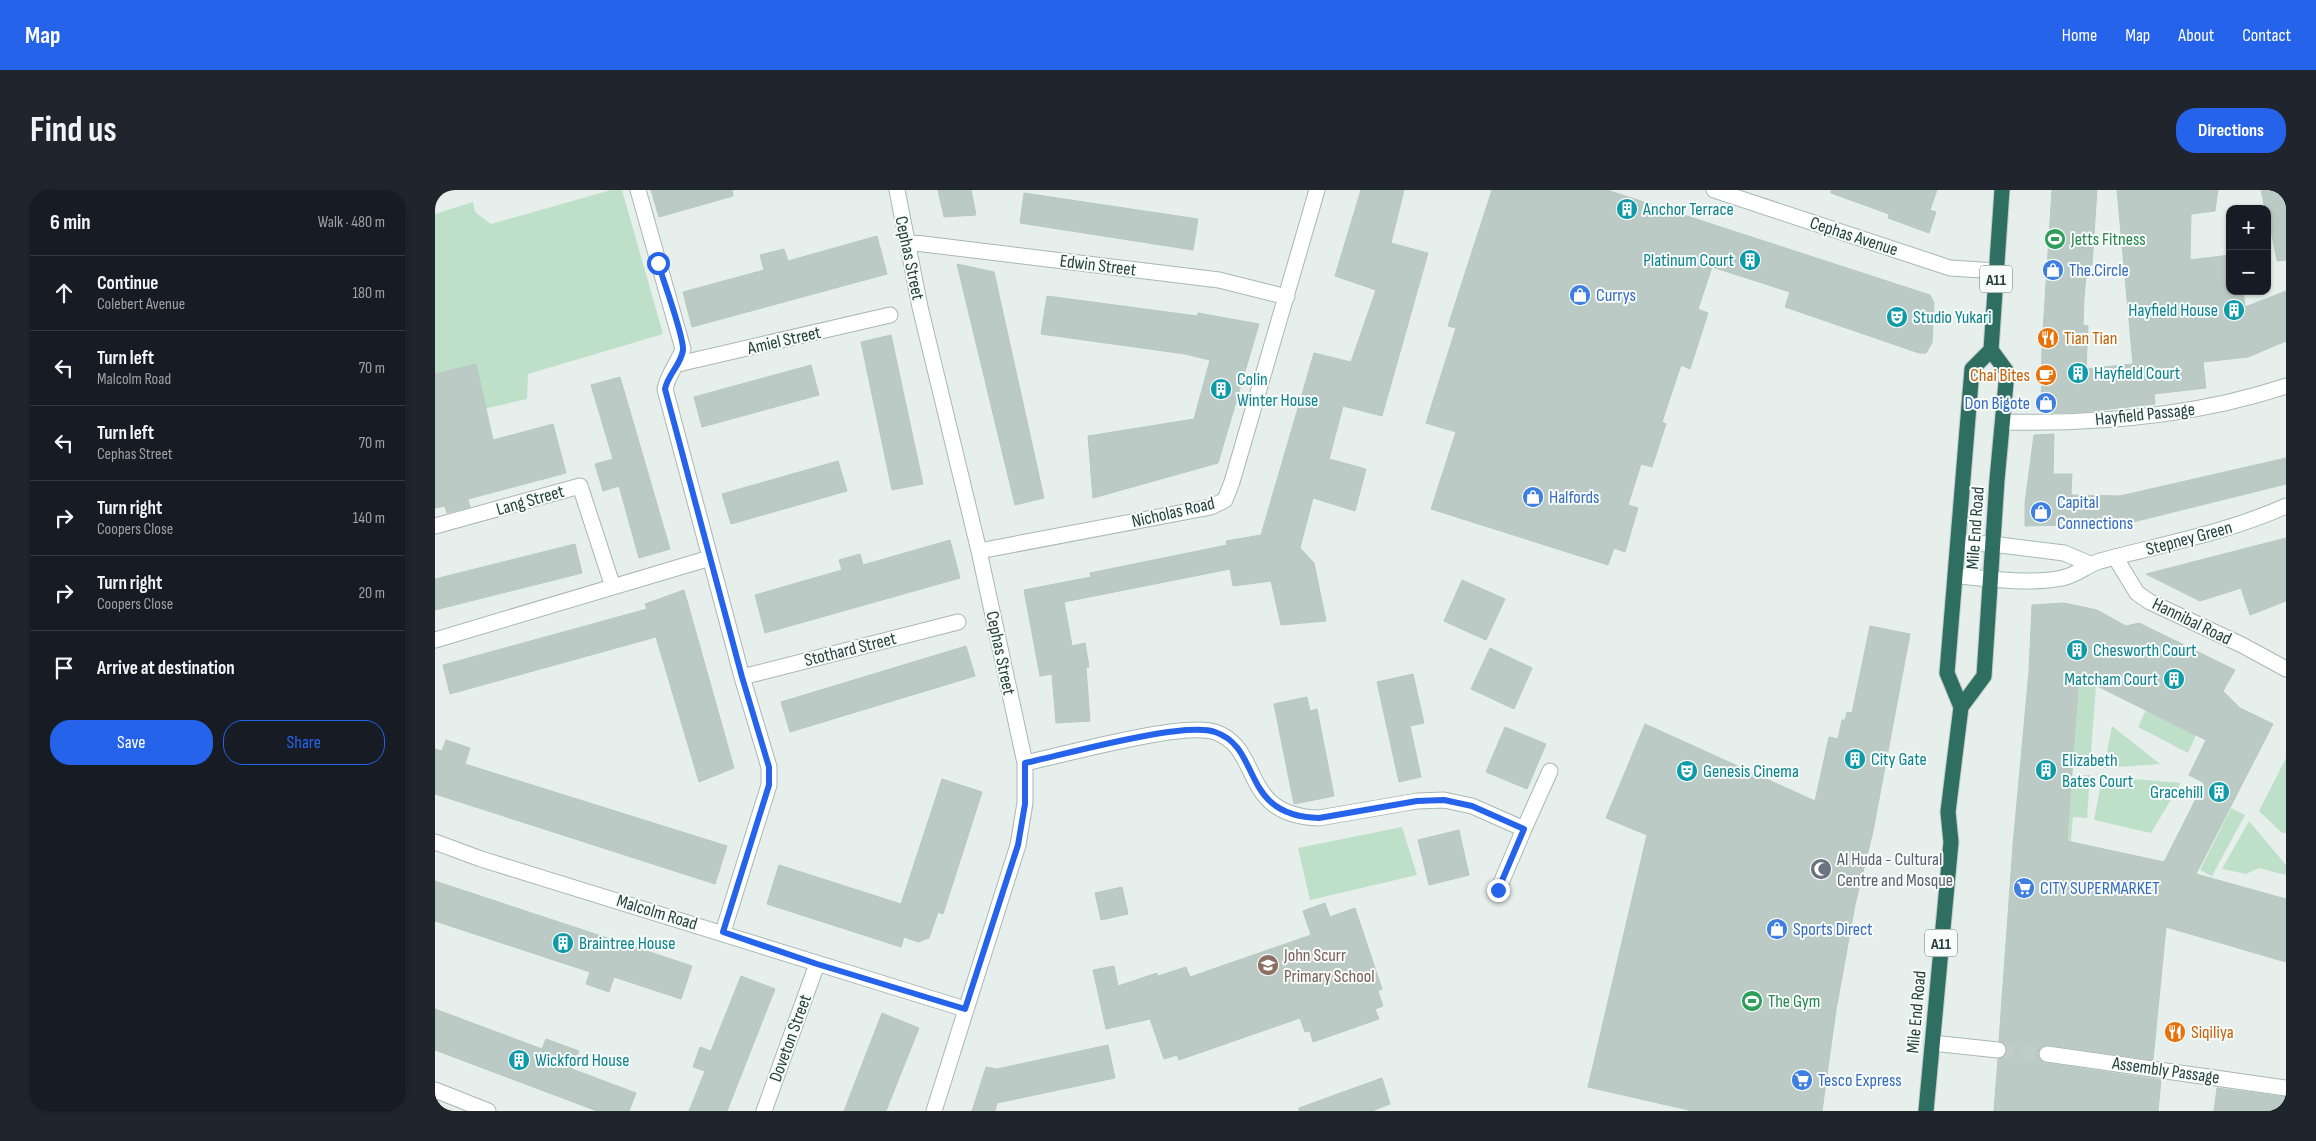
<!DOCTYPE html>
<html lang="en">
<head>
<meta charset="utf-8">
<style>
	:root { --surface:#171b24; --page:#20242c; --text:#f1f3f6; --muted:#9ea1a6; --line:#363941; --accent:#2563eb }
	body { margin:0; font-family:"Sofia Sans Condensed",sans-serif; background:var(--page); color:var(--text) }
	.controls { position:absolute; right:15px; top:15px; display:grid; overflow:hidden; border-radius:10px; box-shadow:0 1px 4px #0004 }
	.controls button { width:45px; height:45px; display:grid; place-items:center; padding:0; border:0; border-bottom:1px solid var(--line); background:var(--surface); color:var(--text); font:25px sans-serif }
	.stop { position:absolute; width:15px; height:15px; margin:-11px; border:4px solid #2563eb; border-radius:50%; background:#fff }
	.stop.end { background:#2563eb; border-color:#fff; box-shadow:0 1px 5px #0008 }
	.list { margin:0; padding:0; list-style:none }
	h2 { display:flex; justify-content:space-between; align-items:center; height:65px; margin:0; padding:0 20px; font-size:21px }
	h2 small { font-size:16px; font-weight:400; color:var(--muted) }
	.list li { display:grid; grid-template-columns:32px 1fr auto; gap:15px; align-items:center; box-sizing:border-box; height:75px; padding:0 20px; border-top:1px solid var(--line) }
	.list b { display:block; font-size:19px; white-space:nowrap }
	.list p { margin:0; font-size:16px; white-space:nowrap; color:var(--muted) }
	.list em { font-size:16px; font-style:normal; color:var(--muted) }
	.actions { display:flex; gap:10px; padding:15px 20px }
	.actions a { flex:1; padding:11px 0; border:1px solid var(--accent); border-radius:20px; text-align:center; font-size:18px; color:var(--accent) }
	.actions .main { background:var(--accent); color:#fff }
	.icon { flex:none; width:28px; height:28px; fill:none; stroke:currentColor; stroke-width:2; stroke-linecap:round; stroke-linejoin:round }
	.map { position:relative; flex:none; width:1851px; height:921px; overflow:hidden; border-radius:20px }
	header { display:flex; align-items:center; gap:30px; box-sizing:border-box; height:70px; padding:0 25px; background:var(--accent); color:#fff }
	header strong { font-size:24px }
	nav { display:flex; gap:28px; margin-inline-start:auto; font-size:18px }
	.intro { display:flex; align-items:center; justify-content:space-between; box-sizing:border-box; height:120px; padding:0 30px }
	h1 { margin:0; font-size:35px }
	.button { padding:12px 22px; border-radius:20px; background:var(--accent); color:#fff; font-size:18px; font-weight:700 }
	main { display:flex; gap:30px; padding:0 30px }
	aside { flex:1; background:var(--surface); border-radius:20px; box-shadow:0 1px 4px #0004 }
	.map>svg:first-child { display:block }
</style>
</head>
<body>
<header>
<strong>Map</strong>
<nav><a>Home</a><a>Map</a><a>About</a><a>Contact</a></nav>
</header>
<div class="intro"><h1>Find us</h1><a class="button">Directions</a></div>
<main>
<aside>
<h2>6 min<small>Walk · 480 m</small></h2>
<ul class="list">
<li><svg class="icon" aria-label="ahead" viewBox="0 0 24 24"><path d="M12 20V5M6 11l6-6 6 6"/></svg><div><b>Continue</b><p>Colebert Avenue</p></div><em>180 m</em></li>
<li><svg class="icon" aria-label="left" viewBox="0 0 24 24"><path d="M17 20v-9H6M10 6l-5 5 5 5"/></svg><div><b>Turn left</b><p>Malcolm Road</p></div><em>70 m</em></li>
<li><svg class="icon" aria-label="left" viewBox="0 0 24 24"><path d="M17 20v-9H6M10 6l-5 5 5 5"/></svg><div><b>Turn left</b><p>Cephas Street</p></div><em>70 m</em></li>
<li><svg class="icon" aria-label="right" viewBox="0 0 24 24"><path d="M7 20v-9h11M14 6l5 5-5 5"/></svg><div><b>Turn right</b><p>Coopers Close</p></div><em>140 m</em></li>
<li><svg class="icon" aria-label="right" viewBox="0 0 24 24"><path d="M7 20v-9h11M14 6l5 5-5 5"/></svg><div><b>Turn right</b><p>Coopers Close</p></div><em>20 m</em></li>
<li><svg class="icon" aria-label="arrive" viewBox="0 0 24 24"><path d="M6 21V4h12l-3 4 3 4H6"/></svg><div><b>Arrive at destination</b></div></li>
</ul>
<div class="actions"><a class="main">Save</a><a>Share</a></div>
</aside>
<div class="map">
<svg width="1851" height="921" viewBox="0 0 1851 921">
	<rect width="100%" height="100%" fill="#e6efeb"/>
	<path fill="#bfe0c8" d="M 176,0 L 187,0 L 228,144 L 93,184 L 92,209 L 0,230 L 0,24 L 38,12 L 40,22 L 56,34 Z
		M 1644,494 L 1661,496 L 1655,576 L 1638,575 Z
		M 1711,520 L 1761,545 L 1753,563 L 1703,537 Z
		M 1677,536 L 1725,574 L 1669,578 Z
		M 1851,568 L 1851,643 L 1847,643 L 1824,621 Z
		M 1655,585 L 1652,628 L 1638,627 L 1634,672 L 1631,671 L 1637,586 Z
		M 1675,587 L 1746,593 L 1716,643 L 1659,630 L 1666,593 Z
		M 1796,618 L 1810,625 L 1777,686 L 1765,680 Z
		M 1814,631 L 1851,675 L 1851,685 L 1824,678 L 1811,684 L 1787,679 Z
		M 967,637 L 982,685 L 875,710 L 863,658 Z"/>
	<path fill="#bbcac4" stroke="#b8c9c2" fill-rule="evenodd" d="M 216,0 L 297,0 L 298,6 L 224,27 Z
		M 503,0 L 536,0 L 541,25 L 509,27 Z
		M 926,0 L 969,0 L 956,53 L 993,63 L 947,226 L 908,216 L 894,269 L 931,279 L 920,321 L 878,308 L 865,358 L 879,373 L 891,431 L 846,435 L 836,391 L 798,396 L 795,379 L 629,412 L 637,456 L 650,453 L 654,477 L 651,477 L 655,531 L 621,533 L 617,484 L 605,486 L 589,400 L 656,387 L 655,383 L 792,355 L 791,351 L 826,345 L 879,163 L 916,172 L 941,100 L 900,86 Z
		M 1057,0 L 1172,0 L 1495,105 L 1499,113 L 1497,153 L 1491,163 L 1484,163 L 1350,117 L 1355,102 L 1277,77 L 1263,119 L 1273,123 L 1255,179 L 1246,175 L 1227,232 L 1231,234 L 1217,277 L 1206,274 L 1193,315 L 1203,318 L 1190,362 L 1179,358 L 1173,375 L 996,319 L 1021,242 L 991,233 L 1021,138 L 1013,136 Z
		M 1396,0 L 1502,0 L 1495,20 L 1501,22 L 1494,43 L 1453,28 L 1454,24 L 1396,3 Z
		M 1617,0 L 1662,0 L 1657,75 L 1652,75 L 1649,108 L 1648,135 L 1653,136 L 1651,179 L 1698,174 L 1682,0 L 1783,0 L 1780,21 L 1756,24 L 1755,70 L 1795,65 L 1795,101 L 1808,101 L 1810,117 L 1851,101 L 1851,151 L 1813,167 L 1768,172 L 1771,198 L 1719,204 L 1720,214 L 1648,222 L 1606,223 L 1607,157 Z
		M 1826,0 L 1851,0 L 1851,70 L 1842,71 L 1832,19 L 1830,19 Z
		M 589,3 L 763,29 L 758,60 L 585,33 Z
		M 442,46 L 452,84 L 257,137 L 248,102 L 329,80 L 325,65 L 349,59 L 353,71 Z
		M 522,74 L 559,82 L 609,308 L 580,315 Z
		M 612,106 L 762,126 L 763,123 L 824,134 L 783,273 L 658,308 L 653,246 L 759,229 L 775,170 L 750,164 L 606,144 Z
		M 456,145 L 488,294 L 457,300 L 426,152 Z
		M 41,174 L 58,250 L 118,234 L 131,283 L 33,309 L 35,317 L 12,323 L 10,316 L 0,318 L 0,184 Z
		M 376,175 L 384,205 L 267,237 L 259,207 Z
		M 185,187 L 235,359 L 204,368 L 184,296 L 168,301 L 160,274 L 178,269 L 156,195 Z
		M 1619,244 L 1618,284 L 1637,284 L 1636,305 L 1685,306 L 1851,268 L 1851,294 L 1690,334 L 1590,336 L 1590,313 L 1599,245 Z
		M 403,271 L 412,301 L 296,334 L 287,304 Z
		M 1851,348 L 1851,411 L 1815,425 L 1806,398 L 1765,411 L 1711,384 Z
		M 515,350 L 525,388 L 330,443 L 320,405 L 407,380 L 404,370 L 425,364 L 428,375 Z
		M 140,354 L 147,383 L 0,420 L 0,389 Z
		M 1027,390 L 1070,409 L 1051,450 L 1009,431 Z
		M 249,400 L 299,578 L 264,592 L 221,447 L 15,504 L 8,475 L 212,419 L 210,414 Z
		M 1629,413 L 1662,420 L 1691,436 L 1704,433 L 1800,480 L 1788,501 L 1805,518 L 1838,534 L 1761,684 L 1851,709 L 1851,772 L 1731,737 L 1718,870 L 1613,855 L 1608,856 L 1603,862 L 1604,868 L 1611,873 L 1726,890 L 1723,921 L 1559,921 L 1563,869 L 1570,866 L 1572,860 L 1569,853 L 1564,851 L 1578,655 L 1594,482 L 1597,415 ZM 1644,487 L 1771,550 L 1754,585 L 1769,593 L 1729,672 L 1632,651 Z
		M 1435,436 L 1475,444 L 1438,641 L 1420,715 L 1401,820 L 1387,921 L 1258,921 L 1153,897 L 1212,645 L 1171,628 L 1210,534 L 1380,611 L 1394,547 L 1403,549 L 1407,530 L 1410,530 L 1412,522 L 1417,523 Z
		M 531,456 L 540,486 L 355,542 L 346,512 Z
		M 1055,458 L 1097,478 L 1079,519 L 1036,499 Z
		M 978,484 L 989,533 L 975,536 L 986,587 L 964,592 L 942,492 Z
		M 872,507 L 875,521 L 882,519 L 899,606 L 859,614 L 839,514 Z
		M 1070,537 L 1111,554 L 1092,599 L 1051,582 Z
		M 11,550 L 35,558 L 30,574 L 292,656 L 280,694 L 0,604 L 0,559 L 7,561 Z
		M 507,589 L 547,602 L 508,724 L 503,722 L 494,748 L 483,752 L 469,747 L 466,757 L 332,714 L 344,675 L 466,714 Z
		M 1024,640 L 1034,685 L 994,695 L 983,650 Z
		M 0,691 L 257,776 L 246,809 L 179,787 L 174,802 L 151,794 L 155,782 L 0,731 Z
		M 687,697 L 693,724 L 666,730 L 660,703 Z
		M 890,713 L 895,727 L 920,718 L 947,799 L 943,801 L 948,816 L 940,819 L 944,829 L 878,852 L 875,841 L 870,842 L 865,828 L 744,870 L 742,865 L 729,869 L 715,829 L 671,839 L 658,780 L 679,776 L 683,796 L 722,783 L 723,786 L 751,777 L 755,787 L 876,745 L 868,721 Z
		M 306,786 L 340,799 L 292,921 L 254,921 L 270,881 L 258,877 L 265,857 L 276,861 Z
		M 0,819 L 107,859 L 111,849 L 144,861 L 137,879 L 201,903 L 194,921 L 162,921 L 0,860 Z
		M 447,823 L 484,838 L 451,921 L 409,921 Z
		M 673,855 L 680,888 L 562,913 L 560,921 L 537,921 L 551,877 L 562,879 Z
		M 947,888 L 955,914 L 937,921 L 864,921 L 864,918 Z
		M 1782,898 L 1851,907 L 1851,921 L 1779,921 Z"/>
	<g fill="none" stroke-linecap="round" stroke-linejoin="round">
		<path stroke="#bfccc8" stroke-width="15" stroke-dasharray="15 8" stroke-linecap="butt" d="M 1563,860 L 1612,864"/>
		<g stroke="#a8b8b2" stroke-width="17">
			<path id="street" d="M 203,0 L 248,159 C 243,173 233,184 230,199 L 307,487 L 334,577 L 334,595 L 288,742
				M 462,0 L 485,117 L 544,361 L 590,573 L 590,613 L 583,655 L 499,921
				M 1279,0 L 1515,78 L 1562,81
				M 472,52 L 784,90 L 852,107
				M 243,174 L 455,125
				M 1567,232 C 1662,234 1761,226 1851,196
				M 0,336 L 145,296 L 178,397
				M 544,361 L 776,317 L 790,310 L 797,292 L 882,0
				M 1680,367 L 1702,403 L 1715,412 L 1807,455 L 1851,479
				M 0,450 L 275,368
				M 307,487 L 523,432
				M 590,573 C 628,565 749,531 780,542 C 828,558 804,626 884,628 L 982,611 L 1009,610 L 1037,616 L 1089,639 L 1063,700
				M 1089,639 L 1115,581
				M 0,652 L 46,669 L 530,819
				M 1497,853 L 1563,860
				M 1612,864 L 1851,898
				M 0,900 L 53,921
				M 329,921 L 382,774"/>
		</g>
		<g stroke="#a4bbb3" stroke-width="17">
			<path id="secondary" d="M 1524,353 L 1557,354 L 1629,363 L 1655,374
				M 1521,386 C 1555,388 1593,395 1627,388 C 1640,386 1652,375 1665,371 C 1728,354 1791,343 1851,316"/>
		</g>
		<g stroke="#c2cac8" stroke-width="17">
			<path id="highway" d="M 1526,517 L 1512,483 L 1537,179 L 1556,160
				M 1491,921 L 1516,652 L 1513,622 L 1526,517 L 1549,486 L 1562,290 L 1572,182 L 1556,160 L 1567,0"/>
		</g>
		<use href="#street" stroke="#fff" stroke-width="15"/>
		<use href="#secondary" stroke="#fff" stroke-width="15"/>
		<use href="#highway" stroke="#2f6f62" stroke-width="15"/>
	</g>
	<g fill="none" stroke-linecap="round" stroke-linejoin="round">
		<path stroke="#2563eb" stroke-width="6" d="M 223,73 C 228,90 249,146 248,160 C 246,175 233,184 230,199 L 307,487 L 334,577 L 334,595 L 288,742 L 382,774 L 530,819 L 583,655 L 590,614 L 590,573 C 628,565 748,531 780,542 C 828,558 804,626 884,628 L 982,611 L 1009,610 L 1037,616 L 1089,639 L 1063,700"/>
	</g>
	<defs>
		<g id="building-disc" transform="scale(1.125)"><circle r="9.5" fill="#0f9aa8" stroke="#f7fbf9"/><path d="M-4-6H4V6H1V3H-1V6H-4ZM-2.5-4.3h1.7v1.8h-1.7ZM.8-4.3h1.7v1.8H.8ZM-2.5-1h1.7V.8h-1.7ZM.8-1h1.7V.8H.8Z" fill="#fff"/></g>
		<g id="stadium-disc" transform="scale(1.125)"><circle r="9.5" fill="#2e9e5b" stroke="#f7fbf9"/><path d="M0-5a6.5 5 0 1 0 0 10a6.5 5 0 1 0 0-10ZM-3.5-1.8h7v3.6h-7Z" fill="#fff"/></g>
		<g id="shop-disc" transform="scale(1.125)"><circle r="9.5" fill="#3f7fe0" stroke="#f7fbf9"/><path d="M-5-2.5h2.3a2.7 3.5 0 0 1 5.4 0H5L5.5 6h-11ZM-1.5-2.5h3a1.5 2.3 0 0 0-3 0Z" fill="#fff"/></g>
		<g id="theatre-disc" transform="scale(1.125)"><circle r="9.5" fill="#0f9aa8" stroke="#f7fbf9"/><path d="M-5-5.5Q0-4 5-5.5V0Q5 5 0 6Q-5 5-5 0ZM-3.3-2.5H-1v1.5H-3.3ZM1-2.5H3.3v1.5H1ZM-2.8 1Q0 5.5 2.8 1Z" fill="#fff"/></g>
		<g id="restaurant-disc" transform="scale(1.125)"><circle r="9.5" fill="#e8710a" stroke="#f7fbf9"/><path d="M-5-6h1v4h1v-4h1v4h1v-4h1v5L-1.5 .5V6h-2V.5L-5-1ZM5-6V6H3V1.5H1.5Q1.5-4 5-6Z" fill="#fff"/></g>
		<g id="cafe-disc" transform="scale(1.125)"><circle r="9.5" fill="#e8710a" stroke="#f7fbf9"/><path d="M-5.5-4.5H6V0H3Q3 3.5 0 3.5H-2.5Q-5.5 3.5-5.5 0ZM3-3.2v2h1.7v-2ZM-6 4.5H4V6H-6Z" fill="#fff"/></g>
		<g id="mosque-disc" transform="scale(1.125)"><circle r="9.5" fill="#6b7280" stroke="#f7fbf9"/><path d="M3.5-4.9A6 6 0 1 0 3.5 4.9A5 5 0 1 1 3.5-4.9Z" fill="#fff"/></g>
		<g id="supermarket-disc" transform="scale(1.125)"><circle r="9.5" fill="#3f7fe0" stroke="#f7fbf9"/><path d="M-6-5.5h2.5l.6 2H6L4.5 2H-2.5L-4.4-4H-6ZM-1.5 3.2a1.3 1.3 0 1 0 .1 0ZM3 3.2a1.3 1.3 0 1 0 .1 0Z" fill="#fff"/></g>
		<g id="school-disc" transform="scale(1.125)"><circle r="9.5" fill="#8d6e63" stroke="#f7fbf9"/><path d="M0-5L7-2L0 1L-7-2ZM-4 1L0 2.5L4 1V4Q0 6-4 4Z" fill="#fff"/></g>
	</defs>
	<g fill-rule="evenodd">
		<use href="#building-disc" x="1192" y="19"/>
		<use href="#stadium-disc" x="1620" y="49"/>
		<use href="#building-disc" x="1315" y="70"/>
		<use href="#shop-disc" x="1618" y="80"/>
		<use href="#shop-disc" x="1145" y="105"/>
		<use href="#building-disc" x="1799" y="120"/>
		<use href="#theatre-disc" x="1462" y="127"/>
		<use href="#restaurant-disc" x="1613" y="148"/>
		<use href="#building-disc" x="1643" y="183"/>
		<use href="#cafe-disc" x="1611" y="185"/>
		<use href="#building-disc" x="786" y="199"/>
		<use href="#shop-disc" x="1611" y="213"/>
		<use href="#shop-disc" x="1098" y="307"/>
		<use href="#shop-disc" x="1606" y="322"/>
		<use href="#building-disc" x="1642" y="460"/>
		<use href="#building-disc" x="1739" y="489"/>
		<use href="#building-disc" x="1420" y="569"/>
		<use href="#building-disc" x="1611" y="580"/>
		<use href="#theatre-disc" x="1252" y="581"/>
		<use href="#building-disc" x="1784" y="602"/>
		<use href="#mosque-disc" x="1386" y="679"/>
		<use href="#supermarket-disc" x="1589" y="698"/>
		<use href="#shop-disc" x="1342" y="739"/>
		<use href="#building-disc" x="128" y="753"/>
		<use href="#school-disc" x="833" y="775"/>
		<use href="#stadium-disc" x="1317" y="811"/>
		<use href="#restaurant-disc" x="1740" y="842"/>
		<use href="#building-disc" x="84" y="870"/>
		<use href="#supermarket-disc" x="1367" y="890"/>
	</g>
	<g text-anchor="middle" stroke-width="4" stroke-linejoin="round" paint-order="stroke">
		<g fill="#f7fbf9" stroke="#637a73" stroke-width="1">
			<rect x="1545" y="75.5" width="32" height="27" rx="4"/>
			<rect x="1490" y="739.5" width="32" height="27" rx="4"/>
		</g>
		<g font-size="16" font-weight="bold" fill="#24423a">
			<text x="1561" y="95">A11</text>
			<text x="1506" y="759">A11</text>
		</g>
		<g font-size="18" fill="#0d838f" stroke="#f7fbf9" text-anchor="start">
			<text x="1208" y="25">Anchor Terrace</text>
			<text x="1299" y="76" text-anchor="end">Platinum Court</text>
			<text x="1783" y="126" text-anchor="end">Hayfield House</text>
			<text x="1478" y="133">Studio Yukari</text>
			<text x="1659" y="189">Hayfield Court</text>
			<text x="802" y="195">Colin<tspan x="802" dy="21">Winter House</tspan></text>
			<text x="1658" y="466">Chesworth Court</text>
			<text x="1723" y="495" text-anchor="end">Matcham Court</text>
			<text x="1436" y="575">City Gate</text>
			<text x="1627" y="576">Elizabeth<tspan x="1627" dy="21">Bates Court</tspan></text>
			<text x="1268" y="587">Genesis Cinema</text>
			<text x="1768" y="608" text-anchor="end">Gracehill</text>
			<text x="144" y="759">Braintree House</text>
			<text x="100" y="876">Wickford House</text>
		</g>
		<g font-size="18" fill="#24423a" stroke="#f7fbf9">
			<text transform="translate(1419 46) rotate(18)" y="6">Cephas Avenue</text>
			<text transform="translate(475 68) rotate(78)" y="6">Cephas Street</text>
			<text transform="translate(663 75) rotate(7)" y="6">Edwin Street</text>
			<text transform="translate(349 150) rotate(-13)" y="6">Amiel Street</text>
			<text transform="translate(1710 224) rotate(-6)" y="6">Hayfield Passage</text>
			<text transform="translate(95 310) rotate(-16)" y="6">Lang Street</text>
			<text transform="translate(738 322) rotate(-13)" y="6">Nicholas Road</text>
			<text transform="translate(1540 338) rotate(-86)" y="6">Mile End Road</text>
			<text transform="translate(1754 348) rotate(-15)" y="6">Stepney Green</text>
			<text transform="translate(1757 431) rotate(26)" y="6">Hannibal Road</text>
			<text transform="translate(415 459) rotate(-14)" y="6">Stothard Street</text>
			<text transform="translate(566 463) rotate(78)" y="6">Cephas Street</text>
			<text transform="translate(222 722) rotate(17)" y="6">Malcolm Road</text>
			<text transform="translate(1481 822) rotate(-85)" y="6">Mile End Road</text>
			<text transform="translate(355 848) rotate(-70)" y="6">Doveton Street</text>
			<text transform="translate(1731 880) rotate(8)" y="6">Assembly Passage</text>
		</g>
		<g font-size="18" fill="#27864d" stroke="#f7fbf9" text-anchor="start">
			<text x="1636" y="55">Jetts Fitness</text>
			<text x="1333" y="817">The Gym</text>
		</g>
		<g font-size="18" fill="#366cbe" stroke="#f7fbf9" text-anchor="start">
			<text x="1634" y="86">The.Circle</text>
			<text x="1161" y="111">Currys</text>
			<text x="1595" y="219" text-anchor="end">Don Bigote</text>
			<text x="1114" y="313">Halfords</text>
			<text x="1622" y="318">Capital<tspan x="1622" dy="21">Connections</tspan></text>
			<text x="1605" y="704">CITY SUPERMARKET</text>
			<text x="1358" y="745">Sports Direct</text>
			<text x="1383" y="896">Tesco Express</text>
		</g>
		<g font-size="18" fill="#c56008" stroke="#f7fbf9" text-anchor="start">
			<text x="1629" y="154">Tian Tian</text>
			<text x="1595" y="191" text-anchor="end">Chai Bites</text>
			<text x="1756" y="848">Siqiliya</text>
		</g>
		<g font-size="18" fill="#5b616d" stroke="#f7fbf9" text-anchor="start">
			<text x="1402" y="675">Al Huda - Cultural<tspan x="1402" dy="21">Centre and Mosque</tspan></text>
		</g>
		<g font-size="18" fill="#785e54" stroke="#f7fbf9" text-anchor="start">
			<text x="849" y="771">John Scurr<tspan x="849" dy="21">Primary School</tspan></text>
		</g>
	</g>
</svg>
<div class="controls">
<button>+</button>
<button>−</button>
</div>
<div class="stop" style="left:223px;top:73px"></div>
<div class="stop end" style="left:1063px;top:700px"></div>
</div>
</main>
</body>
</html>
